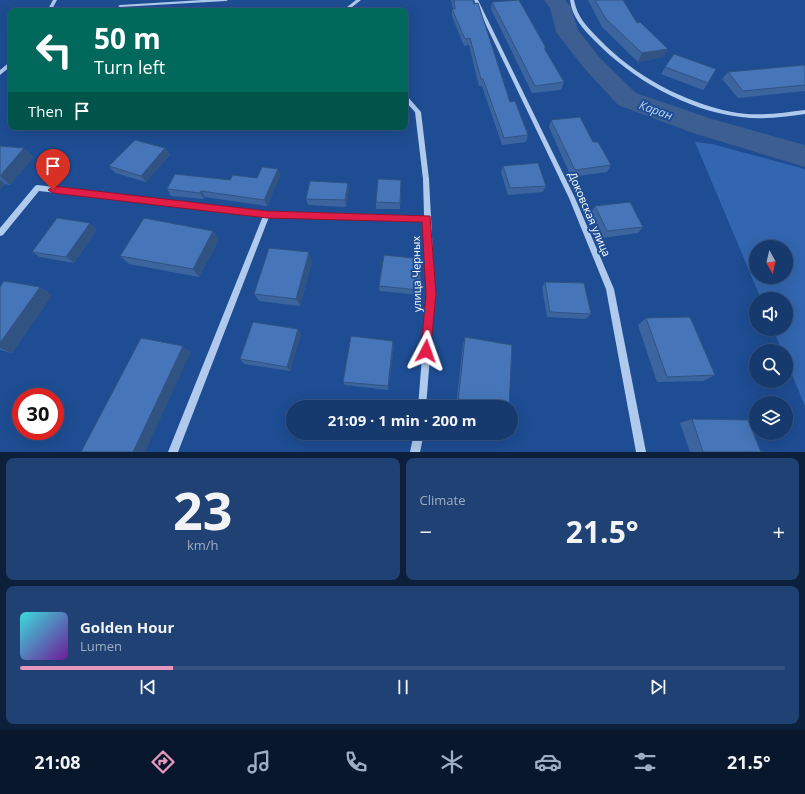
<!DOCTYPE html>
<html lang="en">
<head>
<meta charset="utf-8">
<style>
  body { margin:0; font-family:"Open Sans",sans-serif; background:#1f4173; color:#f1f3f6; height:100vh; display:flex; flex-direction:column; font-size:15px; white-space:nowrap }
  * { box-sizing:border-box; margin:0 }
  p { font-size:13px; color:#9eadc2 }
  .icon { flex:none; width:22px; height:22px; fill:none; stroke:currentColor; stroke-width:2; stroke-linecap:round; stroke-linejoin:round }
  .map { position:relative; height:452px; overflow:hidden }
  .sheet { display:flex; flex-direction:column; gap:6px; padding:6px; background:#0c203c; flex:1 }
  .sheet>* { flex:none }
  .hud { position:absolute; left:8px; top:8px; width:400px; height:122px; border-radius:8px; box-shadow:0 4px 16px #0002,0 0 0 1px #355481; background:#00695c; color:#fff; overflow:hidden }
  .needle { width:26px; rotate:172deg }
  .controls { position:absolute; left:749px; top:240px; display:grid; gap:8px }
  .controls a { display:grid; place-items:center; width:44px; height:44px; border-radius:50%; background:#163a6e; box-shadow:0 4px 16px #0002,0 0 0 1px #355481; font-size:20px }
  .speed { position:absolute; left:12px; top:388px; display:flex; gap:8px; font-size:20px; font-weight:700; text-align:center }
  .speed>* { display:grid; place-content:center; width:52px; height:52px; border-radius:50%; background:#163a6e; box-shadow:0 4px 16px #0002,0 0 0 1px #355481; line-height:1 }
  .speed .limit { border:6px solid #d22; background:#fff; color:#111 }
  .pin { position:absolute; display:grid; place-items:center; width:34px; height:34px; color:#fff; margin:-41px -17px; border-radius:50% 50% 50% 0; rotate:-45deg; box-shadow:0 0 4px #0007 }
  .pin .icon { rotate:45deg }
  .me { position:absolute; width:44px; margin:-22px; rotate:4deg; stroke-linejoin:round; filter:drop-shadow(0 0 3px #0008) }
  .turn { display:flex; align-items:center; gap:14px; height:84px; padding:0 20px; font-size:18px }
  .turn .icon { width:52px; height:52px; stroke-width:2.5 }
  .turn b { display:block; font-size:28px; line-height:34px }
  .then { display:flex; align-items:center; height:38px; padding:0 20px; background:#0003; gap:8px; font-size:15px }
  .big { font-size:30px; font-weight:700; line-height:1.1 }
  .sheet .widget { flex:1; display:flex; flex-direction:column; justify-content:center; gap:6px; min-width:0; padding:0 14px; border-radius:8px; background:#1f4173 }
  .sheet .dial { align-items:center; gap:0 }
  .dial b { font-size:52px; line-height:1 }
  .song { display:flex; align-items:center; gap:12px }
  .cover { width:48px; height:48px; border-radius:6px; background:linear-gradient(135deg,hsl(180 70% 55%),hsl(280 70% 35%)) }
  .played { height:4px; border-radius:2px; background:linear-gradient(90deg,#e797bd 20%,#355481 20%) }
  .keys { display:flex; justify-content:space-around; direction:ltr }
  .heat { display:flex; justify-content:space-between; align-items:center; font-size:22px; direction:ltr }
  .sheet .tiles { flex:1; display:grid; gap:6px; grid-template-columns:1fr 1fr }
  .widget:last-child { grid-column:span 2 }
  .trip { position:absolute; left:286px; top:400px; width:232px; height:40px; border-radius:20px; background:#163a6e; box-shadow:0 4px 16px #0002,0 0 0 1px #355481; font-weight:700; line-height:40px; text-align:center }
  .menu { display:flex; height:64px; justify-content:space-around; align-items:center; background:#09172c; color:#9eadc2 }
  .menu .icon { width:28px; height:28px }
  .menu .current { color:#e797bd }
  .menu b { font-size:18px; color:#f1f3f6 }
  .map>svg:first-child { display:block }
  .green { fill:#3266b0; fill-rule:evenodd }
  .lines { fill:none; stroke-linecap:round; stroke-linejoin:round }
  .river { fill:#3c5e91; fill-rule:evenodd }
  .minor { fill:#b0caee; fill-rule:evenodd }
  .wall { fill:#3c659f }
  .shaded-wall { fill:#315382 }
  .building { fill:#4676b9; stroke:#315382 }
  .route { fill:#e11d48; stroke:#92132f }
  .labels { text-anchor:middle; dominant-baseline:central; stroke-width:4; stroke-linejoin:round; paint-order:stroke }
  .street-label { font-size:11px; fill:#fff; stroke:#1e4d93 }
  .water-label { font-size:12px; font-style:italic; fill:#bcd4f5; stroke:#1e4d93 }
</style>
</head>
<body>
<div class="map">
<svg width="805" height="452" viewBox="0 0 805 452">
  <rect width="100%" height="100%" fill="#1e4d93"/>
  <path class="green" d="M695,142L712,144L805,169V406L786,360V351H782L773,329H786V299H761ZM756,247H786V277H756Z"/>
  <g class="lines">
    <path class="river" d="M544,0H565L571,7L578,30L600,58L636,93L712,119L805,145V167L693,133L618,105L584,68L559,36L556,31L550,8Z"/>
    <path class="minor" d="M53,0H57L51,11H47Z
      M202,0H228L226,1L120,7L118,6L120,5Z
      M356,0H361L347,11H342Z
      M474,0H478L575,198L614,289L646,452H636L606,289L569,198Z
      M570,0H574C577,17 588,28 600,40C635,76 683,102 732,112C756,117 781,113 805,110V114C784,117 762,120 741,117C687,111 632,79 595,41C583,29 572,17 570,0Z
      M11,61V66L0,75V70Z
      M405,95L407,96L421,112L429,179L435,294L426,407H418L427,294L424,222L269,217L178,452H168L263,216L39,191L3,235L0,236V228L35,186L37,185L267,211L424,216L423,179L415,112L405,101Z
      M414,433H424L420,452H410Z"/>
  </g>
  <path class="wall" d="M451,0H473L510,102L528,135L526,142L502,145L482,86H479L469,45L464,46L452,16V9H453Z
    M588,0H623L637,23L668,49L663,57L638,62L602,27Z
    M492,2L546,48L545,50L564,82L561,90L532,93L491,9Z
    M805,65V91L738,98L722,79L728,72Z
    M665,67L708,83L703,90L661,74Z
    M551,120L593,142L611,165L607,172L571,177L549,127Z
    M0,146L24,148L33,157L10,185L5,184L0,190Z
    M165,148L170,155L146,182L115,173L109,166Z
    M503,166L546,186L543,192L508,195L501,172Z
    M278,169L280,176L267,206L205,197L204,199L171,196L167,189L230,180L257,178Z
    M401,186L400,209H376V202Z
    M349,189L346,207L308,205L306,199Z
    M595,206L643,227L638,233L602,238L591,213Z
    M97,229L74,263L40,257L32,252Z
    M213,231L219,239L199,277L129,264L120,256Z
    M422,259L419,295L380,291L379,286Z
    M312,261L300,306L259,301L254,294Z
    M545,282L591,314L586,319L547,317L542,287Z
    M0,287H40L52,295L12,353L0,350Z
    M646,318L715,375L703,381L657,382L638,325Z
    M298,329L301,334L290,371L244,364L240,359Z
    M465,337L509,407H460L456,406L463,344Z
    M394,345L388,390L345,385L343,382Z
    M692,419L761,452H690L680,423Z"/>
  <path class="shaded-wall" d="M668,49L663,57L638,62L642,53Z
    M24,148L33,157L10,185L0,176Z
    M165,148L170,155L146,182L141,176Z
    M278,169L280,176L267,206L264,200Z
    M0,180L5,184L0,190Z
    M348,183L349,189L346,207L345,200Z
    M201,191L205,197L204,199L200,193Z
    M90,223L97,229L74,263L66,257Z
    M213,231L219,239L199,277L193,269Z
    M309,252L312,261L300,306L296,299Z
    M40,287L52,295L12,353L0,348V343Z
    M298,329L301,334L290,371L287,367Z
    M393,341L394,345L388,390V386Z
    M183,346L191,352L145,452H133Z"/>
  <path class="building" d="M454,0H473L474,4L478,3L510,102L515,101L528,135L504,138L483,79H481L470,38L465,39L452,9H455Z
    M519,0L546,48H544L564,82L535,86L492,2Z
    M595,0H623L637,23L640,22L668,49L642,53L606,19Z
    M674,54L716,69L708,83L665,67Z
    M805,65V85L743,91L728,72Z
    M580,117L593,142H598L611,165L575,170L551,120Z
    M135,140L165,148L141,176L109,166Z
    M0,146L24,148L0,176Z
    M538,163L546,186L510,188L503,166Z
    M262,167L278,169L264,200L201,191L200,193L167,189L175,174L230,180L233,175L257,178Z
    M378,179L401,180L400,203L376,202Z
    M310,181L348,183L345,200L306,199Z
    M630,202L643,227L607,231L595,206Z
    M57,218L90,223L66,257L32,252Z
    M144,218L213,231L193,269L120,256Z
    M269,248L309,252L296,299L254,294Z
    M384,255L422,259L419,290L379,286Z
    M4,281L40,287L0,343V287Z
    M545,282L584,283L591,314L550,312Z
    M690,317L715,375L667,377L646,318Z
    M253,322L298,329L287,367L240,359Z
    M351,336L393,341L388,386L343,382Z
    M465,337L512,345L509,407H486L458,402Z
    M141,338L183,346L133,452H81Z
    M692,419L748,420L761,452H703Z"/>
  <path class="route" d="M53,186L267,211L430,216L436,294L430,354L426,356L423,354L421,351L426,294L422,222L267,218L53,193L48,190Z"/>
  <g class="labels">
    <g class="street-label">
      <text transform="translate(590 214) rotate(67)">Доковская улица</text>
      <text transform="translate(416 274) rotate(-91)">улица Черных</text>
    </g>
    <g class="water-label">
      <text transform="translate(656 110) rotate(20)">Каран</text>
    </g>
  </g>
</svg>
<div class="controls">
<a><svg class="needle" viewBox="-14 -14 28 28"><path d="M0-13l5 13h-10z" fill="#e53935"/><path d="M0 13l5-13h-10z" fill="#9eadc2"/></svg></a>
<a><svg class="icon" aria-label="sound" viewBox="0 0 24 24"><path d="M4 9h4l5-4v14l-5-4H4zM17 9q2 3 0 6"/></svg></a>
<a><svg class="icon" aria-label="search" viewBox="0 0 24 24"><circle cx="10" cy="10" r="6"/><path d="M15 15l6 6"/></svg></a>
<a><svg class="icon" aria-label="layers" viewBox="0 0 24 24"><path d="M12 4l9 5-9 5-9-5zM3 14l9 5 9-5"/></svg></a>
</div>
<div class="speed"><div class="limit">30</div></div>
<div class="pin" style="left:53px;top:190px;background:#d93025"><svg class="icon" aria-label="arrive" viewBox="0 0 24 24"><path d="M6 21V4h12l-3 4 3 4H6"/></svg></div>
<svg class="me" style="left:426px;top:351px" viewBox="-20 -20 40 40"><path d="M0-17L14 15 0 8-14 15z" fill="#e11d48" stroke="#fff" stroke-width="4"/></svg>
<div class="trip">21:09 · 1 min · 200 m</div>
<div class="hud">
<div class="turn"><svg class="icon" aria-label="left" viewBox="0 0 24 24"><path d="M17 20v-9H6M10 6l-5 5 5 5"/></svg><div><b>50 m</b>Turn left</div></div>
<div class="then">Then<svg class="icon" aria-label="arrive" viewBox="0 0 24 24"><path d="M6 21V4h12l-3 4 3 4H6"/></svg></div>
</div>
</div>
<section class="sheet">
<div class="tiles">
<div class="widget dial"><b>23</b><p>km/h</p></div>
<div class="widget"><p>Climate</p>
<div class="heat"><a>−</a><b class="big">21.5°</b><a>+</a></div>
</div>
<div class="widget">
<div class="song"><i class="cover"></i><div><b>Golden Hour</b><p>Lumen</p></div></div>
<div class="played"></div>
<div class="keys"><svg class="icon" aria-label="previous" viewBox="0 0 24 24"><path d="M18 5L8 12l10 7zM5 5v14"/></svg><svg class="icon" aria-label="pause" viewBox="0 0 24 24"><path d="M8 5v14M16 5v14"/></svg><svg class="icon" aria-label="next" viewBox="0 0 24 24"><path d="M6 5l10 7-10 7zM19 5v14"/></svg></div>
</div>
</div>
</section>
<nav class="menu">
<b>21:08</b>
<svg class="icon current" aria-label="directions" viewBox="0 0 24 24"><path d="M12 3l9 9-9 9-9-9zM9 14v-3h6M13 9l2 2-2 2"/></svg>
<svg class="icon" aria-label="music" viewBox="0 0 24 24"><path d="M9 18V5l10-2v13"/><circle cx="6" cy="18" r="3"/><circle cx="16" cy="16" r="3"/></svg>
<svg class="icon" aria-label="phone" viewBox="0 0 24 24"><path d="M5 4h4l2 5-3 2q2 4 5 5l2-3 5 2v4C11 20 4 13 5 4z"/></svg>
<svg class="icon" aria-label="climate" viewBox="0 0 24 24"><path d="M12 3v18M4 7l16 10M4 17L20 7"/></svg>
<svg class="icon" aria-label="car" viewBox="0 0 24 24"><path d="M5 17H2v-5l4-1 3-4h7l3 4 3 1v5h-3M9 17h6M6 11h13"/><circle cx="7" cy="17" r="2"/><circle cx="17" cy="17" r="2"/></svg>
<svg class="icon" aria-label="filters" viewBox="0 0 24 24"><path d="M4 7h16M4 17h16"/><circle cx="9" cy="7" r="2"/><circle cx="15" cy="17" r="2"/></svg>
<b>21.5°</b>
</nav>
</body>
</html>
